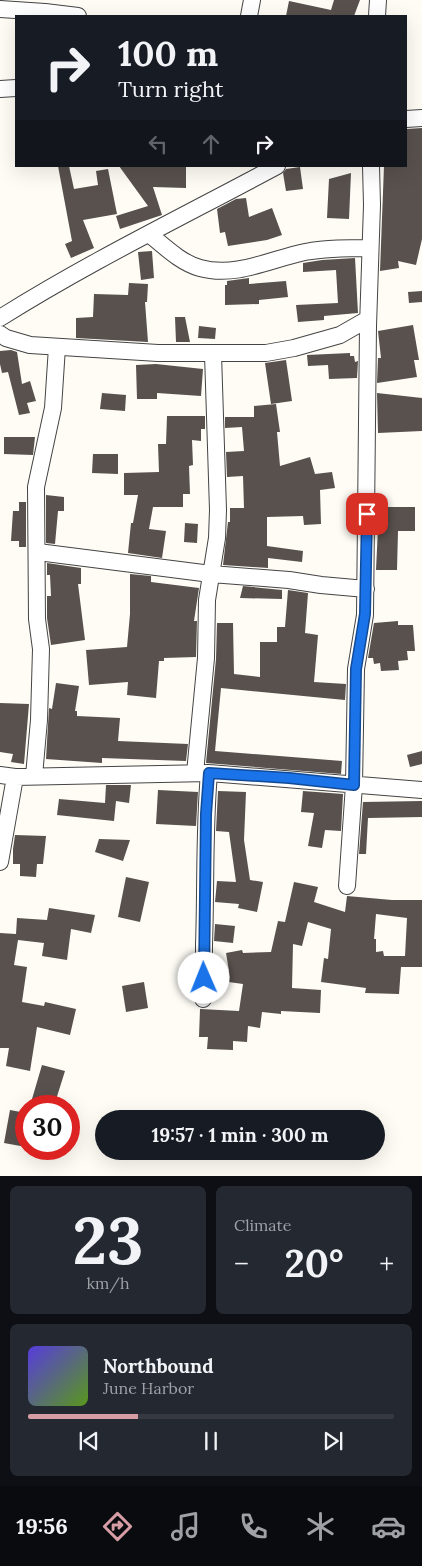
<!DOCTYPE html>
<html lang="en">
<head>
<meta charset="utf-8">
<style>
  body { margin:0; font-family:Lora,serif; background:#242831; color:#f1f3f6; height:100vh; display:flex; flex-direction:column; font-size:19px; white-space:nowrap }
  * { box-sizing:border-box; margin:0 }
  p { font-size:16px; color:#9ea1a6 }
  .icon { flex:none; width:28px; height:28px; fill:none; stroke:currentColor; stroke-width:2; stroke-linecap:round; stroke-linejoin:round }
  .map { position:relative; height:1176px; overflow:hidden }
  .side { display:flex; flex-direction:column; gap:10px; padding:10px; background:#0d0f14; flex:1 }
  .side>* { flex:none }
  .top-card { position:absolute; left:15px; top:15px; width:392px; height:152px; border-radius:0px; box-shadow:0 5px 20px #0002; background:#171b24; color:#f1f3f6; overflow:hidden }
  .speed { position:absolute; left:15px; top:1095px; display:flex; gap:10px; font-size:25px; font-weight:700; text-align:center }
  .speed>* { display:grid; place-content:center; width:65px; height:65px; border-radius:50%; background:#171b24; box-shadow:0 5px 20px #0002; line-height:1 }
  .speed .limit { border:8px solid #d22; background:#fff; color:#111 }
  .pin { position:absolute; display:grid; place-items:center; width:42px; height:42px; color:#fff; margin:-21px; border-radius:10px; box-shadow:0 2px 8px #0006 }
  .me { position:absolute; width:55px; margin:-28px; rotate:359deg; stroke-linejoin:round; filter:drop-shadow(0 0 4px #0008) }
  .turn { display:flex; align-items:center; gap:18px; height:105px; padding:0 20px; font-size:22px }
  .turn .icon { width:65px; height:65px; stroke-width:2.5 }
  .turn b { display:block; font-size:35px; line-height:42px }
  .lanes { display:flex; align-items:center; height:48px; padding:0 20px; background:#0003; justify-content:center; gap:25px; direction:ltr }
  .lanes .off { opacity:.35 }
  .big { font-size:38px; font-weight:700; line-height:1.1 }
  .side .card { flex:1; display:flex; flex-direction:column; justify-content:center; gap:8px; min-width:0; padding:0 18px; border-radius:8px; background:#242831 }
  .side .dial { align-items:center; gap:0 }
  .dial b { font-size:65px; line-height:1 }
  .song { display:flex; align-items:center; gap:15px }
  .cover { width:60px; height:60px; border-radius:8px; background:linear-gradient(135deg,hsl(250 70% 55%),hsl(90 70% 35%)) }
  .played { height:5px; border-radius:2px; background:linear-gradient(90deg,#d69da5 30%,#363941 30%) }
  .keys { display:flex; justify-content:space-around; direction:ltr }
  .heat { display:flex; justify-content:space-between; align-items:center; font-size:28px; direction:ltr }
  .side .tiles { flex:1; display:grid; gap:10px; grid-template-columns:1fr 1fr }
  .card:last-child { grid-column:span 2 }
  .trip { position:absolute; left:95px; top:1110px; width:290px; height:50px; border-radius:25px; background:#171b24; box-shadow:0 5px 20px #0002; font-weight:700; line-height:50px; text-align:center }
  .tabs { display:flex; height:80px; justify-content:space-around; align-items:center; background:#090b0e; color:#9ea1a6 }
  .tabs .icon { width:35px; height:35px }
  .tabs .current { color:#d69da5 }
  .tabs b { font-size:22px; color:#f1f3f6 }
  .map>svg:first-child { display:block }
  .building { fill:#58514e; fill-rule:evenodd }
  .lines { fill:none; stroke-linecap:round; stroke-linejoin:round }
  .minor-casing { stroke:#444; stroke-width:18 }
  .minor { stroke:#fff; stroke-width:16 }
  .route-casing { stroke:#114b97; stroke-width:12 }
  .route { stroke:#1a73e8; stroke-width:9 }
</style>
</head>
<body>
<div class="map">
<svg width="422" height="1176" viewBox="0 0 422 1176">
  <rect width="100%" height="100%" fill="#fefcf5"/>
  <path class="building" d="M334,0H360L354,16L337,15L336,16H286L289,1L331,10Z
    M422,128V239L416,265L398,261L399,268L380,271L384,166H406V129Z
    M58,166H69L74,189L98,185L96,171L108,169L117,214L83,220L94,248L71,258L65,244L72,241Z
    M119,166H186V188L153,187L162,215L120,229L116,216L148,206Z
    M300,167L303,189L286,191L283,173L286,169Z
    M351,173L349,219L327,218L329,179Z
    M246,198L249,217L272,208L282,235L267,240L228,246L225,232L220,233L217,209L236,199Z
    M152,251L154,278L141,280L138,252Z
    M355,258L358,313L324,316V320L298,322L296,305L338,303L336,270L303,272V263L322,260Z
    M249,278V284L286,281L288,297L259,300V304L225,305V285H227V281Z
    M129,283L148,284L147,302H145L148,342L76,338V318L93,317L94,294L128,295Z
    M422,291V302L409,303L408,292Z
    M175,317H185L190,342H176Z
    M413,325L419,360H414L417,377L377,383L378,358H381L378,331Z
    M199,326L216,328L215,339L198,338Z
    M11,350L17,352L22,384L30,381L36,401L27,403L30,413L19,415L8,372L2,373L0,364V351Z
    M350,353V356H354L355,362L358,361L357,378L329,379L328,365L308,366L307,355Z
    M286,360L292,401L271,404L265,363Z
    M156,364L203,369L201,396L157,393V399H137L136,365Z
    M102,393L126,395L125,411L100,409Z
    M377,393L422,398V431L378,433Z
    M276,404L280,432H277L280,466L310,457L315,474L332,472L335,488L320,490L321,524L304,525L303,516L267,517V546L303,551L302,562L268,558V568L223,565L228,522H230V508H244L243,476L227,477L226,452L244,451L242,427L225,428V417H254V406Z
    M167,416H205V429H201V441L192,440L193,465L189,466L190,494H183V507H153L149,529L166,531L162,558L128,553L131,523H133L138,495H124V473L159,472L158,444H166Z
    M4,437H35L33,455L4,454Z
    M93,454H118V474L92,473Z
    M46,495L64,497V511H58L55,544L46,543Z
    M19,502H26V547H19V541H11L13,511H19Z
    M379,507H415V531H398L397,570H376Z
    M185,523L198,524L197,543L184,542Z
    M47,563L81,568V584H78L85,640L51,645L47,618V596H51L50,575H47Z
    M130,574L151,576V582L199,588L194,621H197L196,657L164,658V661H159L156,698L127,695L128,682L89,685L86,650L127,647L130,614Z
    M243,586L282,590V599L240,598Z
    M288,590L308,593L305,633L318,635L314,682L346,684L345,700L221,688L215,751L342,761L341,774L206,763L216,659L217,623H233L234,674L260,677V642H277V627H285Z
    M398,621V625H413L415,651H407L408,660L398,661L399,670L381,671L380,663L374,664L373,658H368L374,623Z
    M56,683L79,686L75,711H77V716L120,718L118,741L188,744L186,761L102,758V763L46,759L49,708L52,709Z
    M0,703L29,704L24,764L11,762L13,754L0,752Z
    M422,751V764L410,767L407,755Z
    M106,785H131L129,803L116,801L114,821L57,815L59,799L105,803Z
    M158,790L198,792L196,826L156,824Z
    M218,791L246,792L244,840L250,880L263,882L257,912L238,908L239,904L215,902L217,881L236,882L229,832L216,831Z
    M303,791L343,794L341,831L325,830L322,848L308,846L314,813L301,812Z
    M422,801V817L368,818L366,854H359L363,802Z
    M15,835L46,836L43,864H37L36,877L20,876V864H13V849Z
    M99,839L130,840L123,861L95,852Z
    M126,877L149,882L140,922L118,917Z
    M294,882L318,887L314,902L345,912L347,896L392,900H422V967H401L399,994L365,993L366,988L321,982L324,958L328,959L331,929L308,922L302,946L293,944L292,988L321,990L320,1013L281,1011V1014L262,1012L260,1028L248,1026L247,1042L233,1041V1050L207,1049L208,1037H199L200,1009L239,1011L243,984L214,980V969L229,971L226,953L242,950L243,953L271,952L278,921L285,922ZM376,914L407,918L405,956H384L383,951L376,952V939H374Z
    M49,908L95,915L91,933L71,929L67,960L42,956L44,943L18,940L14,965L27,967L22,1002L44,1006L45,1002L76,1009L70,1035L37,1027L30,1071L6,1066L9,1048H0V933L16,934L17,918L47,920Z
    M215,924L235,926L233,943L214,941Z
    M144,982L148,1008L126,1012L122,986Z
    M42,1065L65,1071L54,1106L32,1099Z
    M10,1110L26,1113V1147L4,1143Z"/>
  <g class="lines">
    <defs>
      <path id="minor" d="M0,9L45,12L78,16
        M249,16L252,0
        M377,16L378,0
        M0,89L16,88
        M406,119L422,118
        M149,234C164,246 181,263 200,268C236,278 271,259 305,252C327,248 348,248 370,248
        M0,318C89,262 184,216 277,166
        M0,334L6,338L30,345L158,353H266L294,348L340,335L368,319
        M38,552L211,574L289,580L321,585L366,589
        M195,773L206,658L207,600L217,538L218,510L213,354
        M0,775L15,777L209,773L422,790
        M34,776L39,720L41,649L37,619L36,487L53,408L57,347
        M0,862L15,777
        M347,886L354,785L356,669L365,615L368,326L372,205L371,166
        M203,999C204,981 204,963 204,945C206,888 204,830 209,773"/>
    </defs>
    <use href="#minor" class="minor-casing"/>
    <use href="#minor" class="minor"/>
  </g>
  <g class="lines">
    <defs>
      <path id="route" d="M204,978L206,814L209,773L289,778L354,785L356,669L365,614L367,514"/>
    </defs>
    <use href="#route" class="route-casing"/>
    <use href="#route" class="route"/>
  </g>
</svg>
<div class="speed"><div class="limit">30</div></div>
<div class="pin" style="left:367px;top:514px;background:#d93025"><svg class="icon" aria-label="arrive" viewBox="0 0 24 24"><path d="M6 21V4h12l-3 4 3 4H6"/></svg></div>
<svg class="me" style="left:204px;top:978px" viewBox="-20 -20 40 40"><circle r="19" fill="#fff"/><path d="M0-13L10 11 0 6-10 11z" fill="#1a73e8"/></svg>
<div class="trip">19:57 · 1 min · 300 m</div>
<div class="top-card">
<div class="turn"><svg class="icon" aria-label="right" viewBox="0 0 24 24"><path d="M7 20v-9h11M14 6l5 5-5 5"/></svg><div><b>100 m</b>Turn right</div></div>
<div class="lanes"><svg class="icon off" aria-label="left" viewBox="0 0 24 24"><path d="M17 20v-9H6M10 6l-5 5 5 5"/></svg><svg class="icon off" aria-label="ahead" viewBox="0 0 24 24"><path d="M12 20V5M6 11l6-6 6 6"/></svg><svg class="icon" aria-label="right" viewBox="0 0 24 24"><path d="M7 20v-9h11M14 6l5 5-5 5"/></svg></div>
</div>
</div>
<section class="side">
<div class="tiles">
<div class="card dial"><b>23</b><p>km/h</p></div>
<div class="card"><p>Climate</p>
<div class="heat"><a>−</a><b class="big">20°</b><a>+</a></div>
</div>
<div class="card">
<div class="song"><i class="cover"></i><div><b>Northbound</b><p>June Harbor</p></div></div>
<div class="played"></div>
<div class="keys"><svg class="icon" aria-label="previous" viewBox="0 0 24 24"><path d="M18 5L8 12l10 7zM5 5v14"/></svg><svg class="icon" aria-label="pause" viewBox="0 0 24 24"><path d="M8 5v14M16 5v14"/></svg><svg class="icon" aria-label="next" viewBox="0 0 24 24"><path d="M6 5l10 7-10 7zM19 5v14"/></svg></div>
</div>
</div>
</section>
<nav class="tabs">
<b>19:56</b>
<svg class="icon current" aria-label="directions" viewBox="0 0 24 24"><path d="M12 3l9 9-9 9-9-9zM9 14v-3h6M13 9l2 2-2 2"/></svg>
<svg class="icon" aria-label="music" viewBox="0 0 24 24"><path d="M9 18V5l10-2v13"/><circle cx="6" cy="18" r="3"/><circle cx="16" cy="16" r="3"/></svg>
<svg class="icon" aria-label="phone" viewBox="0 0 24 24"><path d="M5 4h4l2 5-3 2q2 4 5 5l2-3 5 2v4C11 20 4 13 5 4z"/></svg>
<svg class="icon" aria-label="climate" viewBox="0 0 24 24"><path d="M12 3v18M4 7l16 10M4 17L20 7"/></svg>
<svg class="icon" aria-label="car" viewBox="0 0 24 24"><path d="M5 17H2v-5l4-1 3-4h7l3 4 3 1v5h-3M9 17h6M6 11h13"/><circle cx="7" cy="17" r="2"/><circle cx="17" cy="17" r="2"/></svg>
</nav>
</body>
</html>
